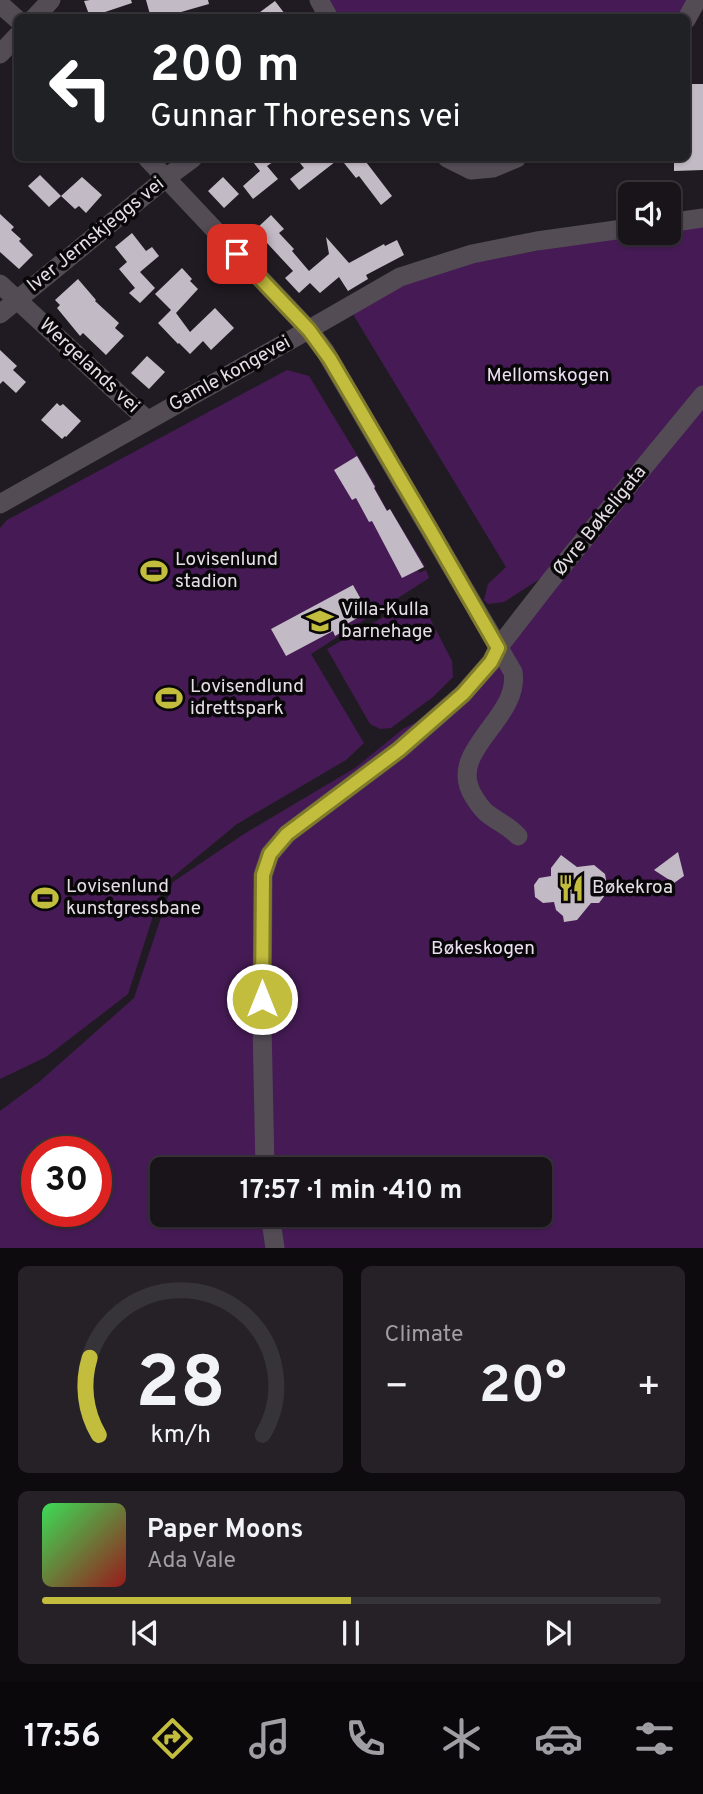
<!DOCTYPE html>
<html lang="en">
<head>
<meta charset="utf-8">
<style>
  body { margin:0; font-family:Overpass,sans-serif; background:#252127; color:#f1f3f6; height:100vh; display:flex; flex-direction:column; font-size:26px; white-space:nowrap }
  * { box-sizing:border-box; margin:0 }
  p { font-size:23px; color:#9f9ea2 }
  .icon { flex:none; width:38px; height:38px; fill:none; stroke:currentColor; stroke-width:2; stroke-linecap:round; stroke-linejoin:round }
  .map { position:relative; height:1248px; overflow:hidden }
  .panel { display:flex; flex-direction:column; gap:18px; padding:18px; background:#0d0b0e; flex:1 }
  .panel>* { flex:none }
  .top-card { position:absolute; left:14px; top:14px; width:676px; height:147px; border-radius:10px; box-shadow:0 2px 5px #0004,0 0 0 2px #363339; background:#202124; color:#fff; overflow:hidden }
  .tools { position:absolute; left:618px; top:182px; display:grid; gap:14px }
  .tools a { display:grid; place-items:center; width:63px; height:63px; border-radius:10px; background:#18141a; box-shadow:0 2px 5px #0004,0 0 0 2px #363339; font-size:35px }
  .speed { position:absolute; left:21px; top:1136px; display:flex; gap:14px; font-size:35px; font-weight:700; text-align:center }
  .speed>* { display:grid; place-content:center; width:91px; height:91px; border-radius:50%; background:#18141a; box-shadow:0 2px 5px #0004,0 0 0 2px #363339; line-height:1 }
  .speed .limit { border:10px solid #d22; background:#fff; color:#111 }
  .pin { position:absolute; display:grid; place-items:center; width:60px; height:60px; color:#fff; margin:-30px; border-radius:14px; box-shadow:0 4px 10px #0006 }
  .me { position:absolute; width:77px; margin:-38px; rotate:0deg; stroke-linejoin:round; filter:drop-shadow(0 0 5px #0008) }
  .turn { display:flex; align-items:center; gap:24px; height:147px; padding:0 21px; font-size:32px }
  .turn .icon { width:91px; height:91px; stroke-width:2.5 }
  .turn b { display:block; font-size:49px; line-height:60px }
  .big { font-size:52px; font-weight:700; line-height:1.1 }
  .panel .tile { flex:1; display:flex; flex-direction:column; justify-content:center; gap:10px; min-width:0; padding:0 24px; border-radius:10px; background:#252127 }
  .panel .dial { align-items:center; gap:0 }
  .dial svg { height:182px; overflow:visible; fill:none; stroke:#363339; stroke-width:7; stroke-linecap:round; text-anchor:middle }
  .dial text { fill:#f1f3f6; stroke:none }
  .song { display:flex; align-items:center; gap:21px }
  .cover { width:84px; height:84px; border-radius:10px; background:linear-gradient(135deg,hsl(130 70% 55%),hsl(0 70% 35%)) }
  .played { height:7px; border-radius:4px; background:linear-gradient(90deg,#c3bd3e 50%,#363339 50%) }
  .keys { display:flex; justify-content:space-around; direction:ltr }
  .heat { display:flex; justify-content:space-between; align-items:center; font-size:38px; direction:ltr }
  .panel .tiles { flex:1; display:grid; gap:18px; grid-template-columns:1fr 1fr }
  .tile:last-child { grid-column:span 2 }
  .trip { position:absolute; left:150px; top:1157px; width:402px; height:70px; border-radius:10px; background:#18141a; box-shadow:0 2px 5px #0004,0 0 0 2px #363339; font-weight:700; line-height:70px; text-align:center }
  .tab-bar { display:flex; height:112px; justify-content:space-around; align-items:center; background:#0a080a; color:#9f9ea2 }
  .tab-bar .icon { width:49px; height:49px }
  .tab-bar .selected { color:#c3bd3e }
  .tab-bar b { font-size:32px; color:#f1f3f6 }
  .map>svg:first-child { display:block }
  .green { fill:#461b55; fill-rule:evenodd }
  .building { fill:#c2bac5 }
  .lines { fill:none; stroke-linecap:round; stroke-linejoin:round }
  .minor { stroke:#534c55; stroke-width:19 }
  .route-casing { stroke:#7f7b28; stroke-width:18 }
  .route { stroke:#c3bd3e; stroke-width:12 }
  .labels { text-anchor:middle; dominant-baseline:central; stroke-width:7; stroke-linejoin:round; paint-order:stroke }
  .street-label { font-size:19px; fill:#e3dfe4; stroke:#090709 }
  .park-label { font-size:19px; fill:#ecdff2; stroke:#090709 }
  .poi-label { font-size:19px; fill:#e3dfe4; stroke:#090709; text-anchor:start }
</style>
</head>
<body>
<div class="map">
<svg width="703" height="1248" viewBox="0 0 703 1248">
  <rect width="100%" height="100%" fill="#201b22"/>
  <path class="green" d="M327,0H694L686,18L339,17Z
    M703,218V1248H0V1111L39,1082L134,998L173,882L244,834L355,768L403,729L470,694L566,562L504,602L488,604L484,600L488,584L506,567L348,306L400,277L630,233H668L669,223ZM37,1152H96V1211H37ZM163,1169H541V1214H163Z
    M287,370L309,376L376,486L375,488L387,510L390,509L425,566L418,570L419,573L426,570L429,578L311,654L364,743L346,760L237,824L163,885L128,994L46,1057L0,1079V528L7,520Z
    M419,597L452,661L453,677L433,697L391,728L380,729L370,724L327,649Z"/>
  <path class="building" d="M90,0H131L132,3L90,17L84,1Z
    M146,0H208L209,4L160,18H151Z
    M275,1L288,18H252Z
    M686,84H703V170L674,171V158H686Z
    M250,158H279L267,166L278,179L253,199L243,186L260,171Z
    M296,158H340L299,190L290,179L304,168Z
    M340,158H363L392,196L381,205L359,176L356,178Z
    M40,175L61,196L49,207L28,186Z
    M82,177L102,195L86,213L79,206L75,209L61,196Z
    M223,177L239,194L224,208L208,191Z
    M0,214L14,227L11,230L21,239L19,241L33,255L19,269L0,252Z
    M271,215L284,229L279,233L294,249L292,251L309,271L329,254L326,237L349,263L384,244L385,246L397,240L404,255L366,275L368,279L348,291L339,277L320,293L310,283L299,293L285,278L293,271L267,243L259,250L245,235L254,227L256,229Z
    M132,233L146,251L152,247L159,256L140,272L155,288L140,303L129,293L135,288L119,269L127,262L115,247Z
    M182,268L192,279L190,281L198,289L176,313L190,332L215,308L234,328L211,350L203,341L190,354L179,343L178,344L158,323L171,310L155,294Z
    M78,279L96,300L95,301L119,323L115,328L124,336L106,355L83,333L80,336L57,308L60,305L55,300Z
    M0,350L17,366L13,370L26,382L16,393L3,381L0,384Z
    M147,356L165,372L149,389L131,373Z
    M57,403L60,406L63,404L81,421L66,437L65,436L62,439L41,420Z
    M357,456L375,487L374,488L387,511L390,509L424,567L402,578L372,521L369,522L356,498L352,500L334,470Z
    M353,585L368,612L345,625L347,629L335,636L333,631L286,656L271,629Z
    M678,852L684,876L674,883L654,870Z
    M561,855L577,867L594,865L605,874L608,891L599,903H591L577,920L564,922L563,916L556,910L554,902L543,903L535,897L534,885L539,878L551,876V868Z"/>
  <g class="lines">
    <path class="minor" d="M319,0L329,18
      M0,4L18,20
      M34,18L51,0
      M686,20L697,0
      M0,54L18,35
      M147,158L309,330L325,351L513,672C521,719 444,751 474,797C478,803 482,810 488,814C498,822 509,826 518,836
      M447,158L471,170L493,168L517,158
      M668,223L703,218
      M0,284L147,420
      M0,314L166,178L193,158
      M0,504L287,342L400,277L472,254L537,241L630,228
      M265,1169L262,1024L263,875L270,854L287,834L399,750L463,694L491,662L498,648L550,581L703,395
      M270,1214L275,1248"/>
  </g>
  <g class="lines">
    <defs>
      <path id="route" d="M237,254L309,330L330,359L432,533L498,648L491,662L463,694L399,750L287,834L270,854L263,875L262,999"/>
    </defs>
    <use href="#route" class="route-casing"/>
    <use href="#route" class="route"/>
  </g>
  <defs>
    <symbol id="stadium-bare" viewBox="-9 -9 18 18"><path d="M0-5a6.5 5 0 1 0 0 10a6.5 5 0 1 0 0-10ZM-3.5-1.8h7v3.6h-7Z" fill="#c3bd3e" stroke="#090709" stroke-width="2.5" paint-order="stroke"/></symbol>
    <symbol id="school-bare" viewBox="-9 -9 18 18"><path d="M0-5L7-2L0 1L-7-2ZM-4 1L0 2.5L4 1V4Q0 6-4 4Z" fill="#c3bd3e" stroke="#090709" stroke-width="2.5" paint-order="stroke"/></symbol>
    <symbol id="restaurant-bare" viewBox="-9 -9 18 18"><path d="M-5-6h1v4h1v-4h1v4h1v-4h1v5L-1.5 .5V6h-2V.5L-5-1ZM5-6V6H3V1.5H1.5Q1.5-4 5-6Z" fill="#c3bd3e" stroke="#090709" stroke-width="2.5" paint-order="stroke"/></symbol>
  </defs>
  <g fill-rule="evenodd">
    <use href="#stadium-bare" x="135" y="552" width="38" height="38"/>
    <use href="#school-bare" x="301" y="602" width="38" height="38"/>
    <use href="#stadium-bare" x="150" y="679" width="38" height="38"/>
    <use href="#restaurant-bare" x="552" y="869" width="38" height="38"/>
    <use href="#stadium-bare" x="26" y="879" width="38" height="38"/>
  </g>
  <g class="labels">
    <g class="street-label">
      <text transform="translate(96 235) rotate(-39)">Iver Jernskjeggs vei</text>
      <text transform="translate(89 366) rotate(43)">Wergelands vei</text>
      <text transform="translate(230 374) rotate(-29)">Gamle kongevei</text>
      <text transform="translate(600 521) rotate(-51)">Øvre Bøkeligata</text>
    </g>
    <g class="park-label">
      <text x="548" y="376">Mellomskogen</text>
      <text x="483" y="949">Bøkeskogen</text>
    </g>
    <g class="poi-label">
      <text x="175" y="560">Lovisenlund<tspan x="175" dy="22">stadion</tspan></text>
      <text x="341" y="610">Villa-Kulla<tspan x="341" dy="22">barnehage</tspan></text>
      <text x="190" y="687">Lovisendlund<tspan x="190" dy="22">idrettspark</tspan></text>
      <text x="66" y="887">Lovisenlund<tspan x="66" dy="22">kunstgressbane</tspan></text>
      <text x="592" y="888">Bøkekroa</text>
    </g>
  </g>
</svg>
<div class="tools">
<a><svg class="icon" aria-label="sound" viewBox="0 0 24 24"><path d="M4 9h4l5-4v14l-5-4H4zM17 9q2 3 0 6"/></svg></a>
</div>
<div class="speed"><div class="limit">30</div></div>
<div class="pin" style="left:237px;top:254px;background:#d93025"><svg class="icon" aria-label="arrive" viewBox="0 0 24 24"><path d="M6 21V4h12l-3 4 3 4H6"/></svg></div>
<svg class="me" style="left:262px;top:999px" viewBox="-20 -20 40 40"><circle r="17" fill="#c3bd3e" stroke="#fff" stroke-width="3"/><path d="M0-11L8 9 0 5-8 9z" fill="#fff"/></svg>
<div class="trip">17:57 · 1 min · 410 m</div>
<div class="top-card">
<div class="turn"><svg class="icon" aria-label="left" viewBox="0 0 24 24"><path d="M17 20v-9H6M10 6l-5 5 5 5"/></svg><div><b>200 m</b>Gunnar Thoresens vei</div></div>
</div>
</div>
<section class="panel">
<div class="tiles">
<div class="tile dial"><svg viewBox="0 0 100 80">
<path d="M14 69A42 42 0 1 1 86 69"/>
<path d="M14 69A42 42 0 0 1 10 35" stroke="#c3bd3e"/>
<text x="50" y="56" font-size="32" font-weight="700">28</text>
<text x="50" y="72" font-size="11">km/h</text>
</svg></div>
<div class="tile"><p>Climate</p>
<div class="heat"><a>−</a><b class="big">20°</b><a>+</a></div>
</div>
<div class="tile">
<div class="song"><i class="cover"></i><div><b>Paper Moons</b><p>Ada Vale</p></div></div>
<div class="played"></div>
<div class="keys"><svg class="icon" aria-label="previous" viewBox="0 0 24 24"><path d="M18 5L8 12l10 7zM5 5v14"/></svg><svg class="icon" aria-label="pause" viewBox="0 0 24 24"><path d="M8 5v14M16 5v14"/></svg><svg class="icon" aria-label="next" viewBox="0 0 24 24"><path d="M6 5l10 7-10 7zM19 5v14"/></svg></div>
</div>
</div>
</section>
<nav class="tab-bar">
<b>17:56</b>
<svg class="icon selected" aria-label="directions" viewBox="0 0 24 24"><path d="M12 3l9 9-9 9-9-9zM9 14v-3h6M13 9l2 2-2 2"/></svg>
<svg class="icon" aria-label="music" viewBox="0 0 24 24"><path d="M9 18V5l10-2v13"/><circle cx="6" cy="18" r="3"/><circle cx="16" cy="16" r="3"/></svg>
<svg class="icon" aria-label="phone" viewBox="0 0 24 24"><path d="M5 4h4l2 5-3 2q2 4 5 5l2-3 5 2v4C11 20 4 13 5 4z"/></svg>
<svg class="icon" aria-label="climate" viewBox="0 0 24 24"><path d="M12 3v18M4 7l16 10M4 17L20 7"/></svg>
<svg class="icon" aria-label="car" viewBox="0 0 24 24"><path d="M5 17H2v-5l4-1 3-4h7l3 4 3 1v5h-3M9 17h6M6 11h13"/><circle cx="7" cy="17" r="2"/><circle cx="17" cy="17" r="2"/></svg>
<svg class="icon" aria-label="filters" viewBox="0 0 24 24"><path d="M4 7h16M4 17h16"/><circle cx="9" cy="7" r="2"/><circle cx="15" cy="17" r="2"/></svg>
</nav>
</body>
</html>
